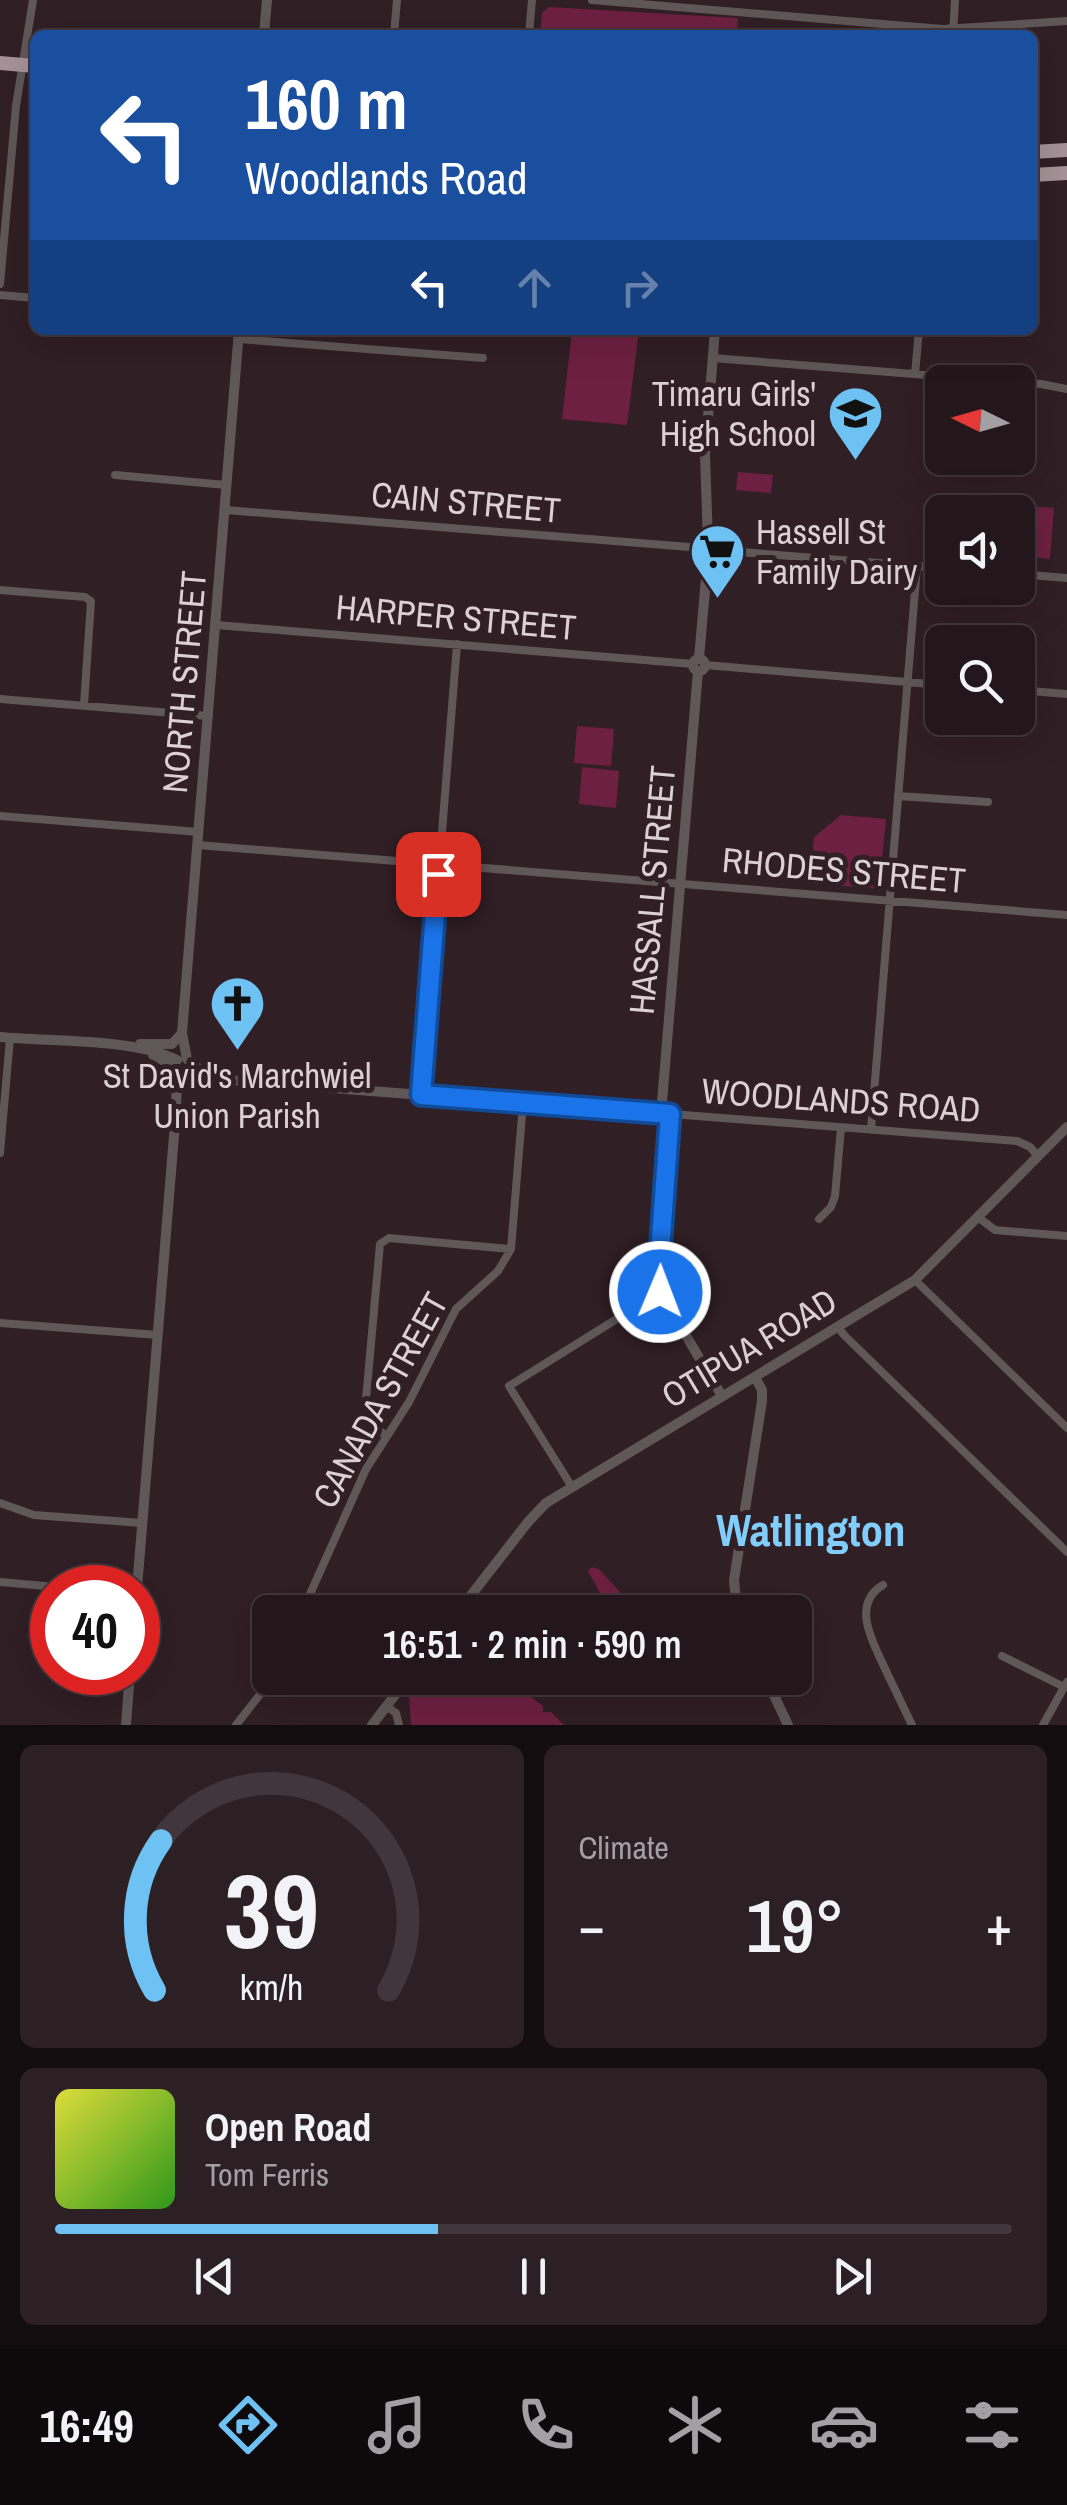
<!DOCTYPE html>
<html lang="en">
<head>
<meta charset="utf-8">
<style>
  body { margin:0; font-family:"Archivo Narrow",sans-serif; background:#2c2025; color:#f1f3f6; height:100vh; display:flex; flex-direction:column; font-size:38px; white-space:nowrap }
  * { box-sizing:border-box; margin:0 }
  p { font-size:32px; color:#a39fa3 }
  .icon { flex:none; width:55px; height:55px; fill:none; stroke:currentColor; stroke-width:2; stroke-linecap:round; stroke-linejoin:round }
  .map { position:relative; height:1725px; overflow:hidden }
  .sheet { display:flex; flex-direction:column; gap:20px; padding:20px; background:#140d0f; flex:1 }
  .sheet>* { flex:none }
  .hud { position:absolute; left:30px; top:30px; width:1008px; height:305px; border-radius:15px; box-shadow:0 10px 40px #0002,0 0 0 2px #41363b; background:#1a4fa0; color:#fff; overflow:hidden }
  .needle { width:65px; rotate:275deg }
  .buttons { position:absolute; left:925px; top:365px; display:grid; gap:20px }
  .buttons a { display:grid; place-items:center; width:110px; height:110px; border-radius:15px; background:#24171c; box-shadow:0 10px 40px #0002,0 0 0 2px #41363b; font-size:50px }
  .speed { position:absolute; left:30px; top:1565px; display:flex; gap:20px; font-size:50px; font-weight:700; text-align:center }
  .speed>* { display:grid; place-content:center; width:130px; height:130px; border-radius:50%; background:#24171c; box-shadow:0 10px 40px #0002,0 0 0 2px #41363b; line-height:1 }
  .speed .limit { border:15px solid #d22; background:#fff; color:#111 }
  .pin { position:absolute; display:grid; place-items:center; width:85px; height:85px; color:#fff; margin:-42px; border-radius:20px; box-shadow:0 5px 15px #0006 }
  .me { position:absolute; width:110px; margin:-55px; rotate:1deg; stroke-linejoin:round; filter:drop-shadow(0 0 8px #0008) }
  .turn { display:flex; align-items:center; gap:35px; height:210px; padding:0 50px; font-size:45px }
  .turn .icon { width:130px; height:130px; stroke-width:2.5 }
  .turn b { display:block; font-size:70px; line-height:85px }
  .lanes { display:flex; align-items:center; height:95px; padding:0 50px; background:#0003; justify-content:center; gap:50px; direction:ltr }
  .lanes .off { opacity:.35 }
  .big { font-size:75px; font-weight:600; line-height:1.1 }
  .sheet .card { flex:1; display:flex; flex-direction:column; justify-content:center; gap:15px; min-width:0; padding:0 35px; border-radius:15px; background:#2c2025 }
  .sheet .dial { align-items:center; gap:0 }
  .dial svg { height:260px; overflow:visible; fill:none; stroke:#41363b; stroke-width:7; stroke-linecap:round; text-anchor:middle }
  .dial text { fill:#f1f3f6; stroke:none }
  .song { display:flex; align-items:center; gap:30px }
  .cover { width:120px; height:120px; border-radius:15px; background:linear-gradient(135deg,hsl(60 70% 55%),hsl(110 70% 35%)) }
  .played { height:10px; border-radius:5px; background:linear-gradient(90deg,#6ec2f3 40%,#41363b 40%) }
  .keys { display:flex; justify-content:space-around; direction:ltr }
  .heat { display:flex; justify-content:space-between; align-items:center; font-size:55px; direction:ltr }
  .sheet .tiles { flex:1; display:grid; gap:20px; grid-template-columns:1fr 1fr }
  .card:last-child { grid-column:span 2 }
  .trip { position:absolute; left:252px; top:1595px; width:560px; height:100px; border-radius:15px; background:#24171c; box-shadow:0 10px 40px #0002,0 0 0 2px #41363b; font-weight:600; line-height:100px; text-align:center }
  .dock { display:flex; height:160px; justify-content:space-around; align-items:center; background:#0e090b; color:#a39fa3 }
  .dock .icon { width:70px; height:70px }
  .dock .active { color:#6ec2f3 }
  .dock b { font-size:45px; color:#f1f3f6 }
  .map>svg:first-child { display:block }
  .green { fill:#6d2041 }
  .lines { fill:none; stroke-linecap:round; stroke-linejoin:round }
  .minor { stroke:#605759; stroke-width:8 }
  .tertiary { stroke:#605759; stroke-width:10 }
  .trunk { stroke:#a69298; stroke-width:14 }
  .route-casing { stroke:#114b97; stroke-width:25 }
  .route { stroke:#1a73e8; stroke-width:18 }
  .labels { text-anchor:middle; dominant-baseline:central; stroke-width:10; stroke-linejoin:round; paint-order:stroke }
  .poi-label { font-size:35px; fill:#dcd0d4; stroke:#301f25; text-anchor:end }
  .street-label { font-size:35px; fill:#dcd0d4; stroke:#301f25 }
  .district-label { font-size:45px; font-weight:bold; fill:#81cefc; stroke:#301f25 }
</style>
</head>
<body>
<div class="map">
<svg width="1067" height="1725" viewBox="0 0 1067 1725">
  <rect width="100%" height="100%" fill="#301f25"/>
  <path class="green" d="M549,7L738,18L737,35H540L542,13Z
    M572,330H639L627,425L562,419Z
    M738,472L773,475L771,493L736,490Z
    M1017,505L1054,508L1050,559L1018,556Z
    M577,726L614,729L611,766L574,763Z
    M582,767L619,771L616,808L579,804Z
    M841,815L886,819L879,889L810,883L814,837Z
    M592,1567L599,1569L629,1602L632,1612H609L608,1598L601,1595L588,1571Z
    M423,1678H506L543,1706V1712H551L564,1725H411L409,1695Z"/>
  <g class="lines">
    <path class="minor" d="M592,0L943,29L1067,21
      M394,35L397,0
      M529,35L532,0
      M953,35L955,0
      M0,284L16,106L33,0
      M0,295L35,298
      M239,339L483,358
      M712,358L1041,384L1067,389
      M915,374L919,330
      M115,475L226,485
      M226,510L702,548
      M715,550L942,568
      M1018,574L1067,578
      M0,590L85,597L91,601L84,705
      M216,625L693,664
      M705,665L942,685
      M1018,690L1067,694
      M0,699L209,716
      M898,796L988,802
      M0,816L199,832
      M198,845L1067,915
      M421,1095L457,644
      M671,1114L1017,1141L1030,1147L1038,1156
      M871,1130L917,566
      M0,1153L10,1038
      M979,1218L995,1230L1067,1236
      M819,1219L831,1207L835,1196L841,1128
      M915,1280L1067,1428
      M0,1323L158,1335
      M838,1327L844,1335L1067,1552
      M386,1436C373,1426 368,1416 366,1399L380,1244L389,1238L511,1249
      M572,1487L509,1386L660,1292
      M0,1503L34,1515L142,1523
      M0,1582L68,1588
      M883,1585C849,1605 875,1646 887,1673C895,1690 904,1708 912,1725
      M302,1612L366,1469L409,1402L456,1309L498,1271L511,1249L523,1103
      M1002,1656L1064,1687
      M386,1706L396,1713L399,1725
      M236,1725L273,1678
      M1043,1725L1067,1682"/>
    <path class="tertiary" d="M264,35L267,0
      M702 549a6 6 0 1 1 12 0a6 6 0 1 1-12 0Z
      M708,543L705,455L715,330
      M699,658L708,556
      M693 665a6 6 0 1 1 12 0a6 6 0 1 1-12 0Z
      M0,1037C51,1042 133,1038 177,1060
      M140,1044H172L182,1033
      M153,1055L174,1066
      M187,1059L182,1033L239,330
      M192,1065L215,1077
      M189,1074L228,1080L671,1114L659,1286L660,1292L722,1396
      M661,1114L698,671
      M137,1588L176,1111L177,1074
      M458,1612L528,1522L546,1503L915,1280L1067,1127
      M737,1612L734,1580L762,1401V1390L755,1377
      M766,1678L788,1725
      M126,1725L130,1672
      M372,1725L408,1678"/>
    <path class="trunk" d="M0,63L35,66
      M1032,152L1067,150
      M1032,175L1067,173"/>
  </g>
  <g class="lines">
    <defs>
      <path id="route" d="M438,874L421,1095L670,1114L658,1280L660,1292"/>
    </defs>
    <use href="#route" class="route-casing"/>
    <use href="#route" class="route"/>
  </g>
  <defs>
    <symbol id="school-pin" viewBox="-11 -11 22 30"><path d="M0 17L-7.5 6A9.5 9.5 0 1 1 7.5 6Z" fill="#6ec2f3" stroke="#301f25"/><path d="M0-5L7-2L0 1L-7-2ZM-4 1L0 2.5L4 1V4Q0 6-4 4Z" fill="#111"/></symbol>
    <symbol id="supermarket-pin" viewBox="-11 -11 22 30"><path d="M0 17L-7.5 6A9.5 9.5 0 1 1 7.5 6Z" fill="#6ec2f3" stroke="#301f25"/><path d="M-6-5.5h2.5l.6 2H6L4.5 2H-2.5L-4.4-4H-6ZM-1.5 3.2a1.3 1.3 0 1 0 .1 0ZM3 3.2a1.3 1.3 0 1 0 .1 0Z" fill="#111"/></symbol>
    <symbol id="church-pin" viewBox="-11 -11 22 30"><path d="M0 17L-7.5 6A9.5 9.5 0 1 1 7.5 6Z" fill="#6ec2f3" stroke="#301f25"/><path d="M-1.2-6h2.4v3.5h3.3v2.4h-3.3V6h-2.4V-.1h-3.3v-2.4h3.3Z" fill="#111"/></symbol>
  </defs>
  <g fill-rule="evenodd">
    <use href="#school-pin" x="824" y="382" width="63" height="86"/>
    <use href="#supermarket-pin" x="686" y="520" width="63" height="86"/>
    <use href="#church-pin" x="206" y="972" width="63" height="86"/>
  </g>
  <g class="labels">
    <g class="poi-label">
      <text x="816" y="393">Timaru Girls'<tspan x="816" dy="40">High School</tspan></text>
      <text x="756" y="531" text-anchor="start">Hassell St<tspan x="756" dy="40">Family Dairy</tspan></text>
      <text x="237" y="1075" text-anchor="middle">St David's Marchwiel<tspan x="237" dy="40">Union Parish</tspan></text>
    </g>
    <g class="street-label">
      <text transform="translate(466 502) rotate(5)">CAIN STREET</text>
      <text transform="translate(456 617) rotate(5)">HARPER STREET</text>
      <text transform="translate(184 682) rotate(-85)">NORTH STREET</text>
      <text transform="translate(844 870) rotate(5)">RHODES STREET</text>
      <text transform="translate(652 890) rotate(-85)">HASSALL STREET</text>
      <text transform="translate(841 1100) rotate(4)">WOODLANDS ROAD</text>
      <text transform="translate(749 1348) rotate(-31)">OTIPUA ROAD</text>
      <text transform="translate(380 1400) rotate(-61)">CANADA STREET</text>
    </g>
    <g class="district-label">
      <text x="811" y="1529">Watlington</text>
    </g>
  </g>
</svg>
<div class="buttons">
<a><svg class="needle" viewBox="-14 -14 28 28"><path d="M0-13l5 13h-10z" fill="#e53935"/><path d="M0 13l5-13h-10z" fill="#a39fa3"/></svg></a>
<a><svg class="icon" aria-label="sound" viewBox="0 0 24 24"><path d="M4 9h4l5-4v14l-5-4H4zM17 9q2 3 0 6"/></svg></a>
<a><svg class="icon" aria-label="search" viewBox="0 0 24 24"><circle cx="10" cy="10" r="6"/><path d="M15 15l6 6"/></svg></a>
</div>
<div class="speed"><div class="limit">40</div></div>
<div class="pin" style="left:438px;top:874px;background:#d93025"><svg class="icon" aria-label="arrive" viewBox="0 0 24 24"><path d="M6 21V4h12l-3 4 3 4H6"/></svg></div>
<svg class="me" style="left:660px;top:1292px" viewBox="-20 -20 40 40"><circle r="17" fill="#1a73e8" stroke="#fff" stroke-width="3"/><path d="M0-11L8 9 0 5-8 9z" fill="#fff"/></svg>
<div class="trip">16:51 · 2 min · 590 m</div>
<div class="hud">
<div class="turn"><svg class="icon" aria-label="left" viewBox="0 0 24 24"><path d="M17 20v-9H6M10 6l-5 5 5 5"/></svg><div><b>160 m</b>Woodlands Road</div></div>
<div class="lanes"><svg class="icon" aria-label="left" viewBox="0 0 24 24"><path d="M17 20v-9H6M10 6l-5 5 5 5"/></svg><svg class="icon off" aria-label="ahead" viewBox="0 0 24 24"><path d="M12 20V5M6 11l6-6 6 6"/></svg><svg class="icon off" aria-label="right" viewBox="0 0 24 24"><path d="M7 20v-9h11M14 6l5 5-5 5"/></svg></div>
</div>
</div>
<section class="sheet">
<div class="tiles">
<div class="card dial"><svg viewBox="0 0 100 80">
<path d="M14 69A42 42 0 1 1 86 69"/>
<path d="M14 69A42 42 0 0 1 16 23" stroke="#6ec2f3"/>
<text x="50" y="56" font-size="32" font-weight="700">39</text>
<text x="50" y="72" font-size="11">km/h</text>
</svg></div>
<div class="card"><p>Climate</p>
<div class="heat"><a>−</a><b class="big">19°</b><a>+</a></div>
</div>
<div class="card">
<div class="song"><i class="cover"></i><div><b>Open Road</b><p>Tom Ferris</p></div></div>
<div class="played"></div>
<div class="keys"><svg class="icon" aria-label="previous" viewBox="0 0 24 24"><path d="M18 5L8 12l10 7zM5 5v14"/></svg><svg class="icon" aria-label="pause" viewBox="0 0 24 24"><path d="M8 5v14M16 5v14"/></svg><svg class="icon" aria-label="next" viewBox="0 0 24 24"><path d="M6 5l10 7-10 7zM19 5v14"/></svg></div>
</div>
</div>
</section>
<nav class="dock">
<b>16:49</b>
<svg class="icon active" aria-label="directions" viewBox="0 0 24 24"><path d="M12 3l9 9-9 9-9-9zM9 14v-3h6M13 9l2 2-2 2"/></svg>
<svg class="icon" aria-label="music" viewBox="0 0 24 24"><path d="M9 18V5l10-2v13"/><circle cx="6" cy="18" r="3"/><circle cx="16" cy="16" r="3"/></svg>
<svg class="icon" aria-label="phone" viewBox="0 0 24 24"><path d="M5 4h4l2 5-3 2q2 4 5 5l2-3 5 2v4C11 20 4 13 5 4z"/></svg>
<svg class="icon" aria-label="climate" viewBox="0 0 24 24"><path d="M12 3v18M4 7l16 10M4 17L20 7"/></svg>
<svg class="icon" aria-label="car" viewBox="0 0 24 24"><path d="M5 17H2v-5l4-1 3-4h7l3 4 3 1v5h-3M9 17h6M6 11h13"/><circle cx="7" cy="17" r="2"/><circle cx="17" cy="17" r="2"/></svg>
<svg class="icon" aria-label="filters" viewBox="0 0 24 24"><path d="M4 7h16M4 17h16"/><circle cx="9" cy="7" r="2"/><circle cx="15" cy="17" r="2"/></svg>
</nav>
</body>
</html>
